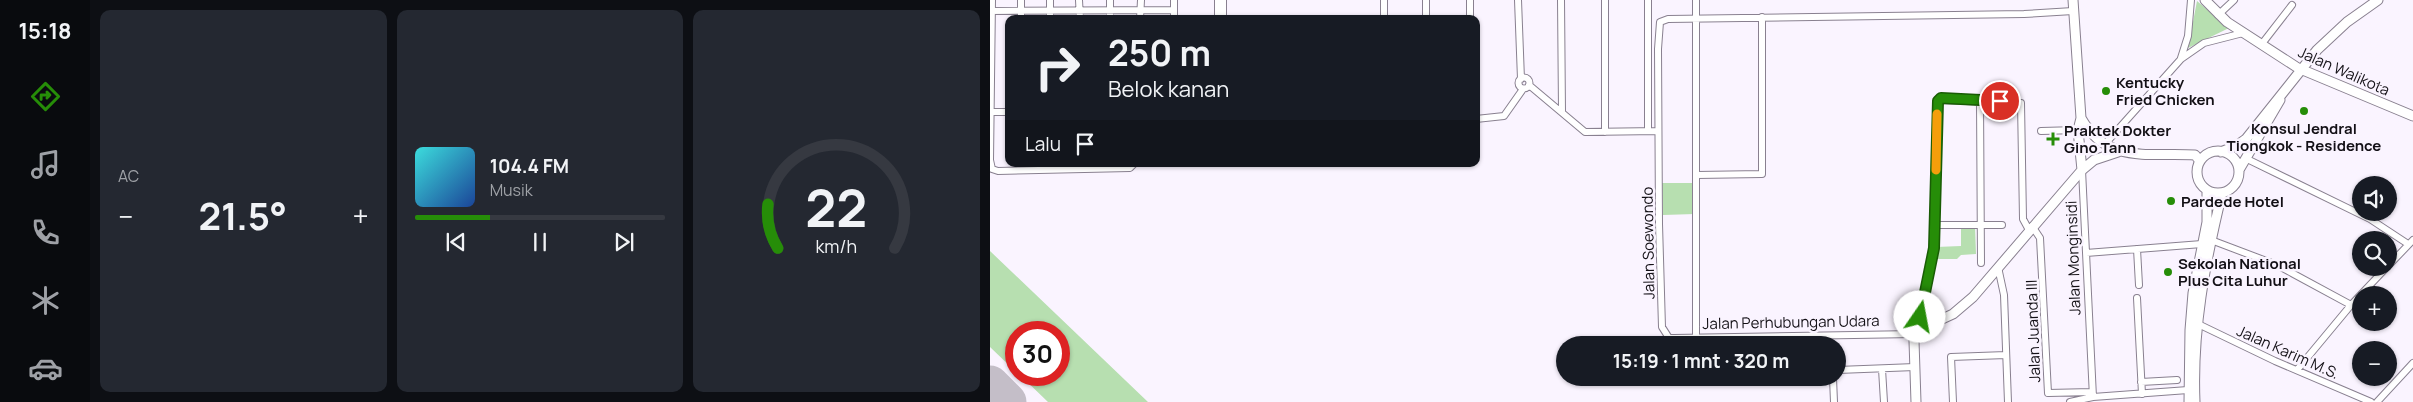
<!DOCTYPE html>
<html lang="id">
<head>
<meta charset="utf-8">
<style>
  body { margin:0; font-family:Manrope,sans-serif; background:#242831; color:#f1f3f6; height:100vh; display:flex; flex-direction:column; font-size:19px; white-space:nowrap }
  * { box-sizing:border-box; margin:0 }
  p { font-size:16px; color:#9ea1a6 }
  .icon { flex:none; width:28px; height:28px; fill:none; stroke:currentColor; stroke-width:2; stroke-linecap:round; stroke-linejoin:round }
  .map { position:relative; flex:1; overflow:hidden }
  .drawer { display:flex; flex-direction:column; gap:10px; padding:10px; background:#0d0f14; width:900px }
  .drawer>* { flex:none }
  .top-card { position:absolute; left:15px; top:15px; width:475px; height:152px; border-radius:10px; box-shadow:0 1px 4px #0004; background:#171b24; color:#f1f3f6; overflow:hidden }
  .fabs { position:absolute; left:1362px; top:176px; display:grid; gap:10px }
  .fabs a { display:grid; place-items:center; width:45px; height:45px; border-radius:50%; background:#171b24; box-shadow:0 1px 4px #0004; font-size:25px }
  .speed { position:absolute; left:15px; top:321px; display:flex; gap:10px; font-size:25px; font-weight:700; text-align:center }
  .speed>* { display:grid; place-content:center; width:65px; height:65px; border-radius:50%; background:#171b24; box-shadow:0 1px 4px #0004; line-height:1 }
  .speed .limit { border:8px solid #d22; background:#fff; color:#111 }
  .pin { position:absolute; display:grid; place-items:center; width:42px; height:42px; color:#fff; margin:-21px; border:2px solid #fff; border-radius:50%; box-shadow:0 1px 5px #0007 }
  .me { position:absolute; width:55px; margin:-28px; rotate:12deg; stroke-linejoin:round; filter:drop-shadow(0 0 4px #0008) }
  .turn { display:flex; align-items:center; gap:18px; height:105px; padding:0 20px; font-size:22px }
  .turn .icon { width:65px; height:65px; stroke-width:2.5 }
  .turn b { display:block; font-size:35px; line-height:42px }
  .then { display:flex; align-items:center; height:48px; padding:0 20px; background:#0003; gap:10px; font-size:19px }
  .big { font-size:38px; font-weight:700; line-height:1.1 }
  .drawer .widget { flex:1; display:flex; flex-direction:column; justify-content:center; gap:8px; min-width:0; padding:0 18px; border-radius:10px; background:#242831 }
  .drawer .dial { align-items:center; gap:0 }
  .dial svg { height:130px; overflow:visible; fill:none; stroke:#363941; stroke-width:7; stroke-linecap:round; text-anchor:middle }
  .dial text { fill:#f1f3f6; stroke:none }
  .song { display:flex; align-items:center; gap:15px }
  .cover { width:60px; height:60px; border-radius:8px; background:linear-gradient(135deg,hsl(180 70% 55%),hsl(220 70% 35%)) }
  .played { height:5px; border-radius:2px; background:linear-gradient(90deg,#268d08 30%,#363941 30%) }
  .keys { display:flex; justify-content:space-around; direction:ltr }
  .heat { display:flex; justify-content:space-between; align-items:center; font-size:28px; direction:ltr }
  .drawer .tiles { flex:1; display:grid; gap:10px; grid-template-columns:repeat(3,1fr) }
  .trip { position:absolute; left:566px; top:336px; width:290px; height:50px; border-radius:25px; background:#171b24; box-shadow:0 1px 4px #0004; font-weight:700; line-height:50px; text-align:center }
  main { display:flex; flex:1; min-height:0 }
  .menu { display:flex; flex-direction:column; width:90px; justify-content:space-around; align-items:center; background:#090b0e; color:#9ea1a6 }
  .menu .icon { width:35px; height:35px }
  .menu .on { color:#268d08 }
  .menu b { font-size:22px; color:#f1f3f6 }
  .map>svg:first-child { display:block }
  .green { fill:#b7dfb0 }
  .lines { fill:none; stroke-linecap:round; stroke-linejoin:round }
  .runway { stroke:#c4bec8; stroke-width:39 }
  .street-casing { stroke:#898090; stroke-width:8 }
  .secondary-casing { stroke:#898090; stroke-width:11 }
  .street { stroke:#fff; stroke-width:6 }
  .secondary { stroke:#fff; stroke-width:9 }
  .route-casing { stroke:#195c05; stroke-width:12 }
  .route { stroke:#268d08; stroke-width:9 }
  .slow { stroke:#f59e0b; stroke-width:9 }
  .poi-dot { fill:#268d08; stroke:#faf4ff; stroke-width:2 }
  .labels { text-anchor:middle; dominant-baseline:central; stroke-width:5; stroke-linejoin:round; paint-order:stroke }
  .street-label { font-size:15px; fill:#131016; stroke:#faf4ff }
  .poi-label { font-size:15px; font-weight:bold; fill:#131016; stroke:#faf4ff; text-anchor:start }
</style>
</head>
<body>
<main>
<nav class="menu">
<b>15:18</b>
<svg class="icon on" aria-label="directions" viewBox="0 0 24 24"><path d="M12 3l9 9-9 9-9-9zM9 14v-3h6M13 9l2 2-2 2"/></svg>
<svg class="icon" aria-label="music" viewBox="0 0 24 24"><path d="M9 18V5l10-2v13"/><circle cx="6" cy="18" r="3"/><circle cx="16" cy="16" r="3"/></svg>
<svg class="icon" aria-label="phone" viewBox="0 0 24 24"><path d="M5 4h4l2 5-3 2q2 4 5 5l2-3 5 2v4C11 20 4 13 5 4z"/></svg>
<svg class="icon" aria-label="climate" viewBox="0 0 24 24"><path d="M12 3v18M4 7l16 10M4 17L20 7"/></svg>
<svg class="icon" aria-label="car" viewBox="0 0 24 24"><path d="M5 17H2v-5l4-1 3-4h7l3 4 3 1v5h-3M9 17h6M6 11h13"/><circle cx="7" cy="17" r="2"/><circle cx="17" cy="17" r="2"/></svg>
</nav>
<section class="drawer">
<div class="tiles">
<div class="widget"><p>AC</p>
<div class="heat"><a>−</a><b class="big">21.5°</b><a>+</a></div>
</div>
<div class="widget">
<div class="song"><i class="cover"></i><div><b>104.4 FM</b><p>Musik</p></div></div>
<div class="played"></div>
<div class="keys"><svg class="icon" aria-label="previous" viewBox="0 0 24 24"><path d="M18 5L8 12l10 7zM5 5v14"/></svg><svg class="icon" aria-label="pause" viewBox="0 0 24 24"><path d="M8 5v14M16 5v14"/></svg><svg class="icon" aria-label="next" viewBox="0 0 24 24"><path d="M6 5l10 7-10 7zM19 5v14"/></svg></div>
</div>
<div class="widget dial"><svg viewBox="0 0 100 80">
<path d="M14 69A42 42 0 1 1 86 69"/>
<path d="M14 69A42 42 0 0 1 8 42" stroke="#268d08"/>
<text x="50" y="56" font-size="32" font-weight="700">22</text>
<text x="50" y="72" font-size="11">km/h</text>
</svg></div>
</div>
</section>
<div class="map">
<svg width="1423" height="402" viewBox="0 0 1423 402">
  <rect width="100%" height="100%" fill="#faf4ff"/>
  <path class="green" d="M1207,1L1239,28L1198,48Z
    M672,183H704L705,214L673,215Z
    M971,226H985L986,254L971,255L967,259H945L946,247L971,246Z
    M0,251L158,402H58L30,375H69V332H26V372L0,347Z"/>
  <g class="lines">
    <path class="runway" d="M0,385L17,402"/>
    <defs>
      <path id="street" d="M2,0L0,160L2,169L8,171L140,168L144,164
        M31,0V19
        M60,0V19
        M89,0L90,19
        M228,0V19
        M233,0V19
        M394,0V19
        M436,0V19
        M480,0V19
        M528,0L531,79
        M571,0L572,111
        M615,0V132
        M658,0V131
        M706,0V337
        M0,11L184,10
        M1228,15L1244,0
        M120,19V0
        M150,19L151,0
        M184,19V0
        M1271,45L1302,5
        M1191,58L1198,36L1201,0
        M528.5 83a5.5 5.5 0 1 1 11 0a5.5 5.5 0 1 1-11 0Z
        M539,85L595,132L668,131
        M990,100L991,263
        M0,112H19
        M486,119L514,116L533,89
        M1051,131L1088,130
        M1115,144L1191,59L1214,43L1253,33
        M1255,158L1380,219L1418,244
        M1092,170L1103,397
        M707,175L772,174V17
        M945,225H1012
        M1042,226L1050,238L1058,393L1102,392
        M1221,240L1287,265L1361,305
        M1147,249L1149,285
        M1096,253L1212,244
        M1399,265L1423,240
        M1008,267L1014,295L1018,402
        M1147,298L1152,394
        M1206,323L1285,361L1381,402
        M928,330L944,248L948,100L1031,103L1033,219L1039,230
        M925,334L684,338H679L672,327L669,224L668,49L670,22L678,19L1034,14L1083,11
        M892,369L894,402
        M848,370L925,367
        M1307,370L1361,305L1396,268
        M843,378L844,402
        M1151,382L1187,380
        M963,402L961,357L1016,355
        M1080,402L1103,397L1198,390
        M1387,402L1423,363"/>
      <path id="secondary" d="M1083,0L1091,118C1117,165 1160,152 1205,155L1210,161
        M1215,0L1237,22L1308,68L1423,116
        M1091,118L1088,130L1092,170
        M1207 172a21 21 0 1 1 42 0a21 21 0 1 1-42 0Z
        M1231,152L1249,144L1256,139L1327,50L1357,22L1388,0
        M1249,170L1290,100
        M926,402L924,341L928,330L963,314L983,297L1092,170L1104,160L1128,152
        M1199,402L1200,330L1203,293L1217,222V190
        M1205,402C1202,330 1215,263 1232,193"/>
    </defs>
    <use href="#street" class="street-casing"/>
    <use href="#secondary" class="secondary-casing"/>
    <use href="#street" class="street"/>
    <use href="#secondary" class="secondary"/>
  </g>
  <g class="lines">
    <defs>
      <path id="route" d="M930,317L944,248L948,101L951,98L1010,101"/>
    </defs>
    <use href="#route" class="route-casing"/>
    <use href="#route" class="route"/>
    <path class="slow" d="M946,170L947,114"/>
  </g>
  <g class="poi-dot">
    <circle cx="1116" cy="91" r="5"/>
    <circle cx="1314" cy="111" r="5"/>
    <path d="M1060.5 131.5h5v5h5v5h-5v5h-5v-5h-5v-5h5z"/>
    <circle cx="1181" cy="201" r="5"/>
    <circle cx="1178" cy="272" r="5"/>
  </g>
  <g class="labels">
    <g class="street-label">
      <text transform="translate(1354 71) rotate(24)">Jalan Walikota</text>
      <text transform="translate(658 243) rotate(-91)">Jalan Soewondo</text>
      <text transform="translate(1083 258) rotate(-92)">Jalan Monginsidi</text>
      <text transform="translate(801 322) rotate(-1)">Jalan Perhubungan Udara</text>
      <text transform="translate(1043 331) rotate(-92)">Jalan Juanda III</text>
      <text transform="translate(1298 352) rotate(24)">Jalan Karim M.S.</text>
    </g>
    <g class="poi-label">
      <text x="1126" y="82">Kentucky<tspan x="1126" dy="17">Fried Chicken</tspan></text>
      <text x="1314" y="128" text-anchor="middle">Konsul Jendral<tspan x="1314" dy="17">Tiongkok - Residence</tspan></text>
      <text x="1074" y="130">Praktek Dokter<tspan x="1074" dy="17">Gino Tann</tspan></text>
      <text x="1191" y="201">Pardede Hotel</text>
      <text x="1188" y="263">Sekolah National<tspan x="1188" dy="17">Plus Cita Luhur</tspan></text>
    </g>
  </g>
</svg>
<div class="fabs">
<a><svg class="icon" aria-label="sound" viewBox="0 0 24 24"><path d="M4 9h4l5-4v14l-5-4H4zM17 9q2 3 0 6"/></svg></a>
<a><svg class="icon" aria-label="search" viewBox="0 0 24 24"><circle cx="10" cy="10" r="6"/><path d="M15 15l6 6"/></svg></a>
<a>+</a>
<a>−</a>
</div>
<div class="speed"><div class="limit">30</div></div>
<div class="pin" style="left:1010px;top:101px;background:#d93025"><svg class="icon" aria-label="arrive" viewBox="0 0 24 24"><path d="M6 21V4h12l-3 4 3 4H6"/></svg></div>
<svg class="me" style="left:930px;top:317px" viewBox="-20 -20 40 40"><circle r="19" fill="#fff"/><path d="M0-13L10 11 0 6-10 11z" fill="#268d08"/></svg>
<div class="trip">15:19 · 1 mnt · 320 m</div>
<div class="top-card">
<div class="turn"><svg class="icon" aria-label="right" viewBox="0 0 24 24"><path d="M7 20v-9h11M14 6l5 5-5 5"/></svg><div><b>250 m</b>Belok kanan</div></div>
<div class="then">Lalu<svg class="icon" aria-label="arrive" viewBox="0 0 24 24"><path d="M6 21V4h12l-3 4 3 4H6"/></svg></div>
</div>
</div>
</main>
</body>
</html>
